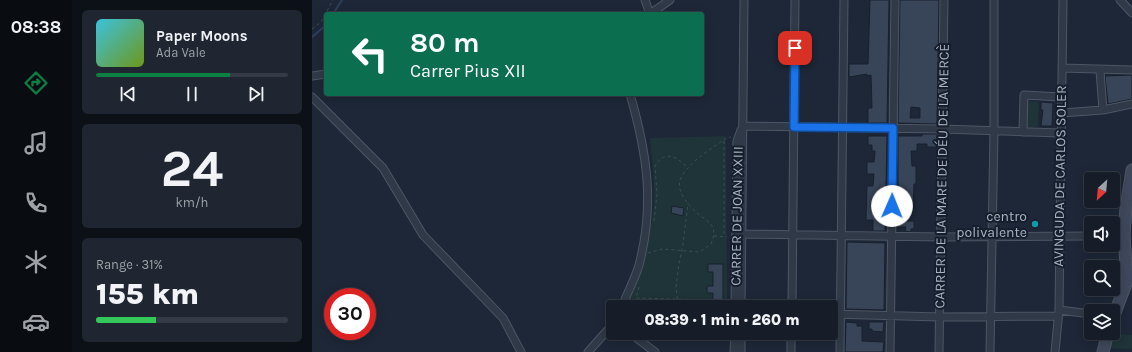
<!DOCTYPE html>
<html lang="en">
<head>
<meta charset="utf-8">
<style>
  body { margin:0; font-family:Karla,sans-serif; background:#1f2631; color:#f1f3f6; height:100vh; display:flex; flex-direction:column; font-size:15px; white-space:nowrap }
  * { box-sizing:border-box; margin:0 }
  p { font-size:13px; color:#9ea2a8 }
  .icon { flex:none; width:22px; height:22px; fill:none; stroke:currentColor; stroke-width:2; stroke-linecap:round; stroke-linejoin:round }
  .map { position:relative; flex:1; overflow:hidden }
  .sheet { display:flex; flex-direction:column; gap:10px; padding:10px; background:#0c1017; width:240px }
  .sheet>* { flex:none }
  .guide { position:absolute; left:12px; top:12px; width:380px; height:84px; border-radius:4px; box-shadow:0 2px 10px #0003,0 0 0 1px #353b46; background:#0b6e4f; color:#fff; overflow:hidden }
  .needle { width:26px; rotate:206deg }
  .buttons { position:absolute; left:772px; top:172px; display:grid; gap:8px }
  .buttons a { display:grid; place-items:center; width:36px; height:36px; border-radius:4px; background:#161d29; box-shadow:0 2px 10px #0003,0 0 0 1px #353b46; font-size:20px }
  .speed { position:absolute; left:12px; top:288px; display:flex; gap:8px; font-size:20px; font-weight:700; text-align:center }
  .speed>* { display:grid; place-content:center; width:52px; height:52px; border-radius:50%; background:#161d29; box-shadow:0 2px 10px #0003,0 0 0 1px #353b46; line-height:1 }
  .speed .limit { border:6px solid #d22; background:#fff; color:#111 }
  .pin { position:absolute; display:grid; place-items:center; width:34px; height:34px; color:#fff; margin:-17px; border-radius:8px; box-shadow:0 2px 6px #0006 }
  .me { position:absolute; width:44px; margin:-22px; rotate:1deg; stroke-linejoin:round; filter:drop-shadow(0 0 3px #0008) }
  .turn { display:flex; align-items:center; gap:14px; height:84px; padding:0 20px; font-size:18px }
  .turn .icon { width:52px; height:52px; stroke-width:2.5 }
  .turn b { display:block; font-size:28px; line-height:34px }
  .big { font-size:30px; font-weight:800; line-height:1.1 }
  .sheet .widget { flex:1; display:flex; flex-direction:column; justify-content:center; gap:6px; min-width:0; padding:0 14px; border-radius:6px; background:#1f2631 }
  .sheet .dial { align-items:center; gap:0 }
  .dial b { font-size:52px; line-height:1 }
  .song { display:flex; align-items:center; gap:12px }
  .cover { width:48px; height:48px; border-radius:6px; background:linear-gradient(135deg,hsl(190 70% 55%),hsl(80 70% 35%)) }
  .played { height:4px; border-radius:2px; background:linear-gradient(90deg,#0b8043 70%,#353b46 70%) }
  .keys { display:flex; justify-content:space-around; direction:ltr }
  .charge { height:6px; border-radius:3px; background:linear-gradient(90deg,#34c759 31%,#353b46 0) }
  .trip { position:absolute; left:294px; top:300px; width:232px; height:40px; border-radius:4px; background:#161d29; box-shadow:0 2px 10px #0003,0 0 0 1px #353b46; font-weight:800; line-height:40px; text-align:center }
  main { display:flex; flex:1; min-height:0 }
  .tabs { display:flex; flex-direction:column; width:72px; justify-content:space-around; align-items:center; background:#090c10; color:#9ea2a8 }
  .tabs .icon { width:28px; height:28px }
  .tabs .current { color:#0b8043 }
  .tabs b { font-size:18px; color:#f1f3f6 }
  .map>svg:first-child { display:block }
  .green { fill:#1f3438 }
  .lines { fill:none; stroke-linecap:round; stroke-linejoin:round }
  .stream { stroke:#2c405e; stroke-width:2 }
  .building { fill:#384558; stroke:#18202d; fill-rule:evenodd }
  .street-casing { stroke:#4d5665; stroke-width:9 }
  .secondary-casing { stroke:#4d5665; stroke-width:13 }
  .path { stroke:#395052; stroke-width:1; stroke-dasharray:3 3; stroke-linecap:butt }
  .street { stroke:#303947; stroke-width:7 }
  .secondary { stroke:#3e485b; stroke-width:11 }
  .route-casing { stroke:#114b97; stroke-width:10 }
  .route { stroke:#1a73e8; stroke-width:7 }
  .culture-dot { fill:#0f9aa8; stroke:#161e2b; stroke-width:1.5 }
  .labels { text-anchor:middle; dominant-baseline:central; stroke-width:4; stroke-linejoin:round; paint-order:stroke }
  .street-label { font-size:14px; fill:#a9b3c5; stroke:#161e2b }
  .poi-label { font-size:14px; fill:#a9b3c5; stroke:#161e2b; text-anchor:end }
</style>
</head>
<body>
<main>
<nav class="tabs">
<b>08:38</b>
<svg class="icon current" aria-label="directions" viewBox="0 0 24 24"><path d="M12 3l9 9-9 9-9-9zM9 14v-3h6M13 9l2 2-2 2"/></svg>
<svg class="icon" aria-label="music" viewBox="0 0 24 24"><path d="M9 18V5l10-2v13"/><circle cx="6" cy="18" r="3"/><circle cx="16" cy="16" r="3"/></svg>
<svg class="icon" aria-label="phone" viewBox="0 0 24 24"><path d="M5 4h4l2 5-3 2q2 4 5 5l2-3 5 2v4C11 20 4 13 5 4z"/></svg>
<svg class="icon" aria-label="climate" viewBox="0 0 24 24"><path d="M12 3v18M4 7l16 10M4 17L20 7"/></svg>
<svg class="icon" aria-label="car" viewBox="0 0 24 24"><path d="M5 17H2v-5l4-1 3-4h7l3 4 3 1v5h-3M9 17h6M6 11h13"/><circle cx="7" cy="17" r="2"/><circle cx="17" cy="17" r="2"/></svg>
</nav>
<section class="sheet">
<div class="widget">
<div class="song"><i class="cover"></i><div><b>Paper Moons</b><p>Ada Vale</p></div></div>
<div class="played"></div>
<div class="keys"><svg class="icon" aria-label="previous" viewBox="0 0 24 24"><path d="M18 5L8 12l10 7zM5 5v14"/></svg><svg class="icon" aria-label="pause" viewBox="0 0 24 24"><path d="M8 5v14M16 5v14"/></svg><svg class="icon" aria-label="next" viewBox="0 0 24 24"><path d="M6 5l10 7-10 7zM19 5v14"/></svg></div>
</div>
<div class="widget dial"><b>24</b><p>km/h</p></div>
<div class="widget"><p>Range · 31%</p><b class="big">155 km</b><div class="charge"></div></div>
</section>
<div class="map">
<svg width="820" height="352" viewBox="0 0 820 352">
  <rect width="100%" height="100%" fill="#1d2737"/>
  <path class="green" d="M711,101L727,102L726,127H710Z
    M414,136L415,307L316,302C328,271 342,230 342,196C343,177 339,157 338,138Z
    M796,333L820,335V349L791,348Z"/>
  <g class="lines">
    <path class="stream" d="M21,14L30,0
      M0,37L14,25"/>
  </g>
  <path class="building" d="M558,0H577L575,123H556V108H560L559,75L555,76V74L537,77V64H556Z
    M588,0H627L625,124L586,123ZM599,107L608,108V118H598Z
    M820,75V99L796,104L793,76Z
    M729,102L741,103L740,126H729L731,110H729Z
    M610,134H625V147H615V144H605V151H599L600,166H604V184H602L601,209H594V221H602V229H599V232L593,231L594,227H586V136H610Z
    M556,136H575L573,231H561V220H554L555,186H561L562,174H555V162H562L563,151H560V145H556Z
    M360,206L372,208L371,216L359,213Z
    M535,242L573,243L572,310L534,309Z
    M396,264H411V303H401V293H395V286H401V272H396Z
    M534,322L545,323V326H550V341L572,342L571,352H533Z
    M557,322H572L571,332L560,331V329H557Z"/>
  <g class="lines">
    <defs>
      <path id="street" d="M333,0L338,14
        M808,0L820,13
        M338,14L358,0
        M750,68L820,70
        M788,71L791,110
        M0,76L14,74
        M0,97L71,168L111,235L191,318L209,352
        M749,113L791,110L820,104
        M431,126L630,129L748,133
        M711,132L712,95L749,97
        M431,234L629,237L779,236
        M801,236L812,235
        M310,307C315,293 323,279 327,265C343,204 335,153 318,94
        M423,307L425,141L429,130
        M429,307L432,0
        M480,307L483,0
        M747,310L779,314
        M519,314L628,317L746,316
        M318,333L343,352
        M276,352L301,324
        M422,352L423,333
        M429,352V333
        M479,352V333
        M528,352L532,0
        M578,352L583,0
        M627,352L632,0
        M678,352L682,131V0
        M743,352L747,310L751,0"/>
      <path id="secondary" d="M801,318L815,281L812,235L814,208L820,170
        M791,352L796,333"/>
    </defs>
    <use href="#street" class="street-casing"/>
    <use href="#secondary" class="secondary-casing"/>
    <path class="path" d="M0,29L9,22L21,0
      M412,141V237
      M342,221L345,194L343,166C353,149 365,157 376,168
      M402,236L415,237
      M336,253L350,249L388,252L399,244C408,222 393,222 382,210C374,202 362,188 370,176C379,160 400,149 414,138L419,137
      M327,287L324,298L401,300
      M328,299V307
      M366,305L364,287L367,263L371,245L376,203"/>
    <use href="#street" class="street"/>
    <use href="#secondary" class="secondary"/>
  </g>
  <g class="lines">
    <defs>
      <path id="route" d="M483,48L482,127L581,128L580,206"/>
    </defs>
    <use href="#route" class="route-casing"/>
    <use href="#route" class="route"/>
  </g>
  <circle class="culture-dot" cx="723" cy="224" r="4"/>
  <g class="labels">
    <g class="street-label">
      <text transform="translate(630 176) rotate(-89)">CARRER DE LA MARE DE DÉU DE LA MERCÈ</text>
      <text transform="translate(748 176) rotate(-89)">AVINGUDA DE CARLOS SOLER</text>
      <text transform="translate(425 216) rotate(-89)">CARRER DE JOAN XXIII</text>
    </g>
    <g class="poi-label">
      <text x="715" y="216">centro<tspan x="715" dy="16">polivalente</tspan></text>
    </g>
  </g>
</svg>
<div class="buttons">
<a><svg class="needle" viewBox="-14 -14 28 28"><path d="M0-13l5 13h-10z" fill="#e53935"/><path d="M0 13l5-13h-10z" fill="#9ea2a8"/></svg></a>
<a><svg class="icon" aria-label="sound" viewBox="0 0 24 24"><path d="M4 9h4l5-4v14l-5-4H4zM17 9q2 3 0 6"/></svg></a>
<a><svg class="icon" aria-label="search" viewBox="0 0 24 24"><circle cx="10" cy="10" r="6"/><path d="M15 15l6 6"/></svg></a>
<a><svg class="icon" aria-label="layers" viewBox="0 0 24 24"><path d="M12 4l9 5-9 5-9-5zM3 14l9 5 9-5"/></svg></a>
</div>
<div class="speed"><div class="limit">30</div></div>
<div class="pin" style="left:483px;top:48px;background:#d93025"><svg class="icon" aria-label="arrive" viewBox="0 0 24 24"><path d="M6 21V4h12l-3 4 3 4H6"/></svg></div>
<svg class="me" style="left:580px;top:206px" viewBox="-20 -20 40 40"><circle r="19" fill="#fff"/><path d="M0-13L10 11 0 6-10 11z" fill="#1a73e8"/></svg>
<div class="trip">08:39 · 1 min · 260 m</div>
<div class="guide">
<div class="turn"><svg class="icon" aria-label="left" viewBox="0 0 24 24"><path d="M17 20v-9H6M10 6l-5 5 5 5"/></svg><div><b>80 m</b>Carrer Pius XII</div></div>
</div>
</div>
</main>
</body>
</html>
